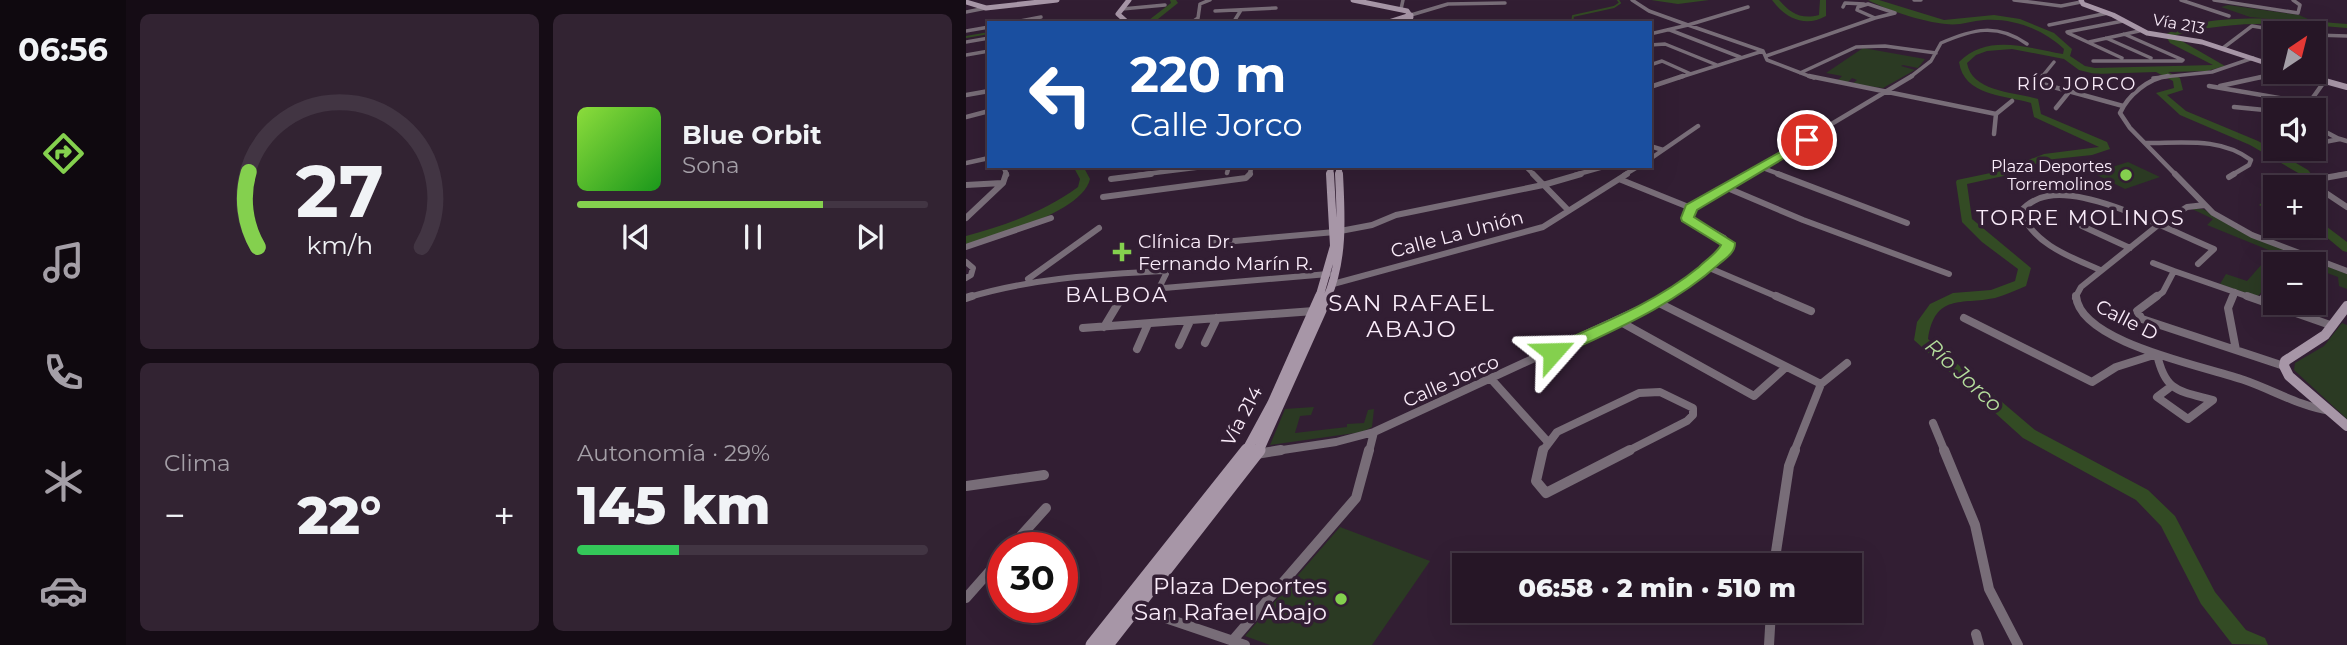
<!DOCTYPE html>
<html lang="es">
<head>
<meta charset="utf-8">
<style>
  body { margin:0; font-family:Montserrat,sans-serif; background:#322332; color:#f1f3f6; height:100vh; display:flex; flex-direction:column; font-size:26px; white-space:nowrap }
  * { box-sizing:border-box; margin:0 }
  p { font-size:23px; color:#a49fa7 }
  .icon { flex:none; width:38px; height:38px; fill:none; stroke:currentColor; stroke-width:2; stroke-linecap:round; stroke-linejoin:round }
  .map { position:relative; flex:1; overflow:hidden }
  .sheet { display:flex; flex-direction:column; gap:14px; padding:14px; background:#150c15; width:840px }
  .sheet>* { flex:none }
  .guide { position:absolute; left:21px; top:21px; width:665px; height:147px; border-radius:0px; box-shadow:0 7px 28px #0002,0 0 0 2px #423543; background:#1a4fa0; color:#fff; overflow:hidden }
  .needle { width:46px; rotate:35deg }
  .tools { position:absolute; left:1297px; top:21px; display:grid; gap:14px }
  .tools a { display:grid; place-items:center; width:63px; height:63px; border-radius:0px; background:#261626; box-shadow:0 7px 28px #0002,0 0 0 2px #423543; font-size:35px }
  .speed { position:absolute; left:21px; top:532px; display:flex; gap:14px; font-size:35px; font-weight:700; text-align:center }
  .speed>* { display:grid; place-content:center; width:91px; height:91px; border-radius:50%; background:#261626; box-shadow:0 7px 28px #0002,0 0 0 2px #423543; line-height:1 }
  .speed .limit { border:10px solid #d22; background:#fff; color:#111 }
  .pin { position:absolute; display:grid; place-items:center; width:60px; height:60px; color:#fff; margin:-30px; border:4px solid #fff; border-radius:50%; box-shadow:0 2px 7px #0007 }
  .me { position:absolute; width:77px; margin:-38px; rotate:65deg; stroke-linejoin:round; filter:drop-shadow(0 0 5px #0008) }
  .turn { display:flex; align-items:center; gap:24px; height:147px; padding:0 28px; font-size:32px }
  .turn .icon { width:91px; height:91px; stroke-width:2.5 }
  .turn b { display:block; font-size:49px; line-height:60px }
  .big { font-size:52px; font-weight:800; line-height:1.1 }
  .sheet .card { flex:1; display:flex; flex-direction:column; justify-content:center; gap:10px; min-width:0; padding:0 24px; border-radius:10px; background:#322332 }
  .sheet .dial { align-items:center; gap:0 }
  .dial svg { height:182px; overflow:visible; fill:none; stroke:#423543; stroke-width:7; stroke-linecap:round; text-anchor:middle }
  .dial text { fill:#f1f3f6; stroke:none }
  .song { display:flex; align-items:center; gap:21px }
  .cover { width:84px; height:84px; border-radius:10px; background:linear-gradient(135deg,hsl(90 70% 55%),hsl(120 70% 35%)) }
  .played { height:7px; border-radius:4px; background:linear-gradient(90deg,#84d04e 70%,#423543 70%) }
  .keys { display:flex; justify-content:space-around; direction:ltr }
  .heat { display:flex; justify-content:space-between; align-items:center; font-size:38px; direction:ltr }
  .charge { height:10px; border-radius:5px; background:linear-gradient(90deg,#34c759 29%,#423543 0) }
  .sheet .tiles { flex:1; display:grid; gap:14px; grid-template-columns:repeat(2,1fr) }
  .trip { position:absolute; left:486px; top:553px; width:410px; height:70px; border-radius:0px; background:#261626; box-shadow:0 7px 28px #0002,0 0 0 2px #423543; font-weight:800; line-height:70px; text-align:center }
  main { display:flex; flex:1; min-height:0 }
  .menu { display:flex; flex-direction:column; width:126px; justify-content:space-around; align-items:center; background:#0f090f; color:#a49fa7 }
  .menu .icon { width:49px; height:49px }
  .menu .active { color:#84d04e }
  .menu b { font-size:32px; color:#f1f3f6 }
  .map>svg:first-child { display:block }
  .green { fill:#2b3a23 }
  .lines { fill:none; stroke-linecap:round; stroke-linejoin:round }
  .stream { stroke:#334b24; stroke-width:2 }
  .river { fill:#334b24; fill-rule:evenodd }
  .street-far4 { stroke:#786d78; stroke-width:3.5 }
  .street-far3 { stroke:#786d78; stroke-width:4.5 }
  .street-far2 { stroke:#786d78; stroke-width:6 }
  .street-far1 { stroke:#786d78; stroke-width:8 }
  .street { stroke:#786d78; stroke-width:10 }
  .secondary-far4 { stroke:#a796a7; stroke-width:5 }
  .secondary-far3 { stroke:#a796a7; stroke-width:6 }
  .secondary-far2 { stroke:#a796a7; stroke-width:8 }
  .secondary-far1 { stroke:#a796a7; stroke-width:10 }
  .secondary { stroke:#a796a7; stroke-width:13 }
  .route { fill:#84d04e; stroke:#568733; stroke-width:2 }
  .poi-dot { fill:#84d04e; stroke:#321e33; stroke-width:2.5 }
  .labels { text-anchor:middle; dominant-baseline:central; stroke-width:7; stroke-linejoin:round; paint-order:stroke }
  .far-street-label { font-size:16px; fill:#faecfa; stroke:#321e33 }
  .far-poi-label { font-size:16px; fill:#faecfa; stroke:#321e33; text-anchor:end }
  .far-neighbourhood-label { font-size:18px; letter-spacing:2px; fill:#faecfa; stroke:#321e33 }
  .street-label { font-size:19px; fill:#faecfa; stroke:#321e33 }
  .poi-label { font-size:19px; fill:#faecfa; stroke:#321e33; text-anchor:start }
  .neighbourhood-label { font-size:21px; letter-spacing:2px; fill:#faecfa; stroke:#321e33 }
  .water-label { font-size:21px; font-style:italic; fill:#b4de9c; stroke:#321e33 }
  .quarter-label { font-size:23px; letter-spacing:2px; fill:#faecfa; stroke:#321e33 }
  .near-poi-label { font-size:23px; fill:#faecfa; stroke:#321e33; text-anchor:end }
</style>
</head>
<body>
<main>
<nav class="menu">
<b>06:56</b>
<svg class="icon active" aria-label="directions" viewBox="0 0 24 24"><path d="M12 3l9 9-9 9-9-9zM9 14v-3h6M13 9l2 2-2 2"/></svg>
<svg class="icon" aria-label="music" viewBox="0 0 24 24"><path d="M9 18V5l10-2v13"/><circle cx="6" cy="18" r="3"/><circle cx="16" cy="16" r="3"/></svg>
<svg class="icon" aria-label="phone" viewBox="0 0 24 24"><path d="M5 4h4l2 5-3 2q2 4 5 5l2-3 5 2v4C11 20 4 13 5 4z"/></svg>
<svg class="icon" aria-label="climate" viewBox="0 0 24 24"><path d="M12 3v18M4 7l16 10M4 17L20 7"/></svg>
<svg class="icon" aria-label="car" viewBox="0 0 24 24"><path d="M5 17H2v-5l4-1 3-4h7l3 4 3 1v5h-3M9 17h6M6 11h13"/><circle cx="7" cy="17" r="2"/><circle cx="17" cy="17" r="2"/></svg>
</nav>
<section class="sheet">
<div class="tiles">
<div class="card dial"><svg viewBox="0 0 100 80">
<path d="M14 69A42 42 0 1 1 86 69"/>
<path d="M14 69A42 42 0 0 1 10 36" stroke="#84d04e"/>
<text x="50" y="56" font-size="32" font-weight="700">27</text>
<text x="50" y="72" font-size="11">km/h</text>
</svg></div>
<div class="card">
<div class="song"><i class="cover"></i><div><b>Blue Orbit</b><p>Sona</p></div></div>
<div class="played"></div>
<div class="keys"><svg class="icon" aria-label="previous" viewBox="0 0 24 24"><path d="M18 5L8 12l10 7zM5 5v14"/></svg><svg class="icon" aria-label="pause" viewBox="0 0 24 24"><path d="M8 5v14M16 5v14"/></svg><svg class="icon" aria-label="next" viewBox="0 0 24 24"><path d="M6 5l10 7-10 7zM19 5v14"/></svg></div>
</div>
<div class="card"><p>Clima</p>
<div class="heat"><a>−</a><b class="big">22°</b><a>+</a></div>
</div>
<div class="card"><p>Autonomía · 29%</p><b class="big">145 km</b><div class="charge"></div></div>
</div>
</section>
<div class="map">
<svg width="1381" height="645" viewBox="0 0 1381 645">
  <rect width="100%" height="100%" fill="#321e33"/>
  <path class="green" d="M1262,5L1333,15L1351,23L1284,17L1255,7Z
    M897,48L959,59L952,68L937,65L935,66L949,70L917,88L886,84L891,80L886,78L881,83L871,81L876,76L860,73Z
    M1162,162L1194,177L1159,189L1127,173Z
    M1226,209H1237L1286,237L1381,274V289L1373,286L1372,277L1348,268V264H1337L1241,225L1247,219Z
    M1296,264L1309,269V278L1291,297L1254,284L1260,274L1281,281Z
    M1376,323L1381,325V419L1328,370L1329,363L1358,346Z
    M348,407L345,415L334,416L329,433L381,427V424L398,423L402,410L408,409L406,427L396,432L304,445L319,409Z
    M374,527L464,561L406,645H304L279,636Z"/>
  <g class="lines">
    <path class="stream" d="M606,23L607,16L648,7L654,3L652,0
      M0,37L23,33"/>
    <path class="river" d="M204,0H210L212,3L187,23H179L205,3Z
      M685,0H743L712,4Z
      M806,0H813C824,13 835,20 853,15L854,0H860V16C839,28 819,18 806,0Z
      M902,0H913L978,20L1028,15L1054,19L1088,33L1106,49L1104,56L1119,66L1129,68L1247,65L1204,43L1199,35C1242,10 1332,20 1381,24V28C1322,23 1265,19 1207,36L1259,66L1241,71L1202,72L1214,78L1217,90L1201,95L1220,111L1292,141L1342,170L1346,175L1332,187H1321L1334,174L1284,145L1214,115L1190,93L1208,88L1207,81L1190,72L1129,74L1113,70L1098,59L1046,49L1021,51L1010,55L1001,63C1006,92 1048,92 1072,99L1075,114L1141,142L1144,149L1126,155L1079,160L1042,175L1001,184L1006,219L1065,268L1060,286C1050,290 1039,295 1029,298C995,305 969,293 962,339L1069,430L1182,490L1209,516L1249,592L1280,630L1299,638L1302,645L1266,644L1235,604L1195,526L1170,500L1057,438L948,340L951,322L964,304L987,293L1025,290L1049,281L1052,269L1016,242L996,222L990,182L991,180L1034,171L1078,154L1133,147L1068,117L1065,103C1038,95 998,96 993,62C1022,33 1061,48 1097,54L1098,49C1077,29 1047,18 1018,20C1005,21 993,26 980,24C957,22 921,10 902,0Z
      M107,166H117L124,179C117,212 30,236 0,244V236C40,225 78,212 112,187L114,179Z
      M1309,193V202L1306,204L1309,206V213L1293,205Z
      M1348,217L1381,242V252L1377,251L1347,226Z"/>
    <path class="street-far4" d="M666,0L683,11L722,25L782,7
      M948,0H955
      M1048,0L1095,6L1115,2
      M1215,0L1263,16
      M1248,0L1332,13L1334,5L1327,0
      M902,4L929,13L909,18L891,10L892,7Z
      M877,7L879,3L898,4
      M156,9L199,5
      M435,9L437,0
      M249,11L310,8
      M0,12L20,8
      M445,15L482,4L539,3
      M44,23L75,17
      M225,23L232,18L234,4L244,0
      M267,23L275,10
      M568,23L580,22
      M1083,25L1142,13
      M704,30L774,57
      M0,31L23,27
      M1101,32L1157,21
      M1102,33L1156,58
      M684,34L722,25L797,51L801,60L848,78
      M1158,34L1217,60
      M1348,35L1381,36
      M1140,38L1185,58
      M0,42L23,38
      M1123,42L1173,31
      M684,45L699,44L751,65
      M1257,48L1286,26L1328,33
      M0,55L23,51
      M800,56L909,18
      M1127,61H1216
      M1296,61L1309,46
      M684,65L696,61L725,74
      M834,73L890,47L919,46L970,53
      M712,78L797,51
      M943,78L965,61L975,43C1007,29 1031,23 1061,44
      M1075,78L1088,62
      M1187,78L1246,72L1287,58
      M1291,78L1321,72"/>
    <path class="street-far3" d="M843,76L1030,114
      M1076,76L1073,83L1157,106
      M1202,76C1183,78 1162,95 1154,113L1164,128L1210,175
      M1243,86L1343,103
      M1254,86L1300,76
      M684,87L717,76
      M0,95L23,91
      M1268,107L1309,111
      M1090,108L1103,92
      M1342,110L1343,103L1358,82
      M0,117L23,111
      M1348,121L1354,129L1373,139
      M1028,134L1030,114L1046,101
      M1180,143C1217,143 1254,137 1285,160L1283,165L1266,175
      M1348,144L1374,139L1381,141
      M684,146L697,150
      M684,159L732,126
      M0,163L23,158
      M37,166L41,175
      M559,166L568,175
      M794,167L816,175
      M261,173L263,166
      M172,175L237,167
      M284,175L285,168
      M609,175L641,166
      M658,175L673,166
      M780,175L946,76
      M1372,175L1381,174"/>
    <path class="street-far2" d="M567,174L602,210
      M812,174L941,223
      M1209,174L1247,213L1286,235L1381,271
      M1263,177L1268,174
      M145,179L185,174
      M653,179L725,208
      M0,185L36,183
      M1348,185L1381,207
      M1346,186L1358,178L1381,174
      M759,187L837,220L983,274
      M137,197L280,178L284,174
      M0,218L37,183L40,174
      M1116,226L1164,248
      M246,243L369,232L406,225L430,215L577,185L615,174
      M0,247L85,218
      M0,262L7,268L5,275L0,278
      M1187,263L1208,271
      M741,267L814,298
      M1134,270C1102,256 1070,245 1054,212C1062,203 1070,198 1082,196C1125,188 1207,232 1248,249L1232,264
      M62,279L133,228
      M367,284L577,227L661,174
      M0,298C65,278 130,275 197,271L200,274L194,286L198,288L362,274
      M701,298L762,249L758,238L721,218L725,208L783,174
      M1109,298L1115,287L1191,226L1221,207L1239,205
      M1189,298L1197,292L1208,271L1286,298
      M1266,298L1269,292
      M1297,298L1309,283"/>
    <path class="street-far1" d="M810,296L845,311
      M1110,296C1114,343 1239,366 1278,380C1307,390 1333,406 1364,411
      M1191,296L1171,311L1176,319L1318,366
      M1267,296L1262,308L1270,350
      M1281,296L1367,326
      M0,298L6,296
      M1295,301L1299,296
      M693,303L855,384
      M998,318L1126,382L1150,367L1191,354C1199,392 1213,391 1247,400L1222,419L1191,397L1203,388
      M653,321L788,396L819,368
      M138,327L153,302
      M117,328L348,311
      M239,343L251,318
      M213,345L224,321
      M171,349L182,324
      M526,380L581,441
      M967,423L979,452
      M303,452L370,442L408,432L703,296
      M403,452L408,432
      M576,452L591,432L673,393L694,392L727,408V415L721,421L660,452
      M828,452L855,384L881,363"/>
    <path class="street" d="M577,450L570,481L580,493L664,450
      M978,450L1009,525L1023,589L1052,645
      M290,454L315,450
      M0,486L78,475
      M44,548L80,508
      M808,565L823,466L829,450
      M0,598L37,556
      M170,608L279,645
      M1010,634L1013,645
      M267,640L390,498L403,450
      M803,645L805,611"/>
    <path class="secondary-far4" d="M387,0L441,11L445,17L443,23
      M1115,0L1117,4L1147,15L1181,33L1236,42L1309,66
      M0,2L20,8L91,0
      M162,23L152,14L163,0
      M420,23L445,15
      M1324,72L1348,78"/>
    <path class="secondary-far3" d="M1341,76L1381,87
      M373,166V175
      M364,175L365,166"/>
    <path class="secondary-far2" d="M353,298L368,246L364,174
      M361,298C378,259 375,215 373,174"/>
    <path class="secondary-far1" d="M1381,306L1359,335L1319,361L1318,366L1323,376L1381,426
      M280,452L306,404L354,296
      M292,452L362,296"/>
    <path class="secondary" d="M126,645L281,450
      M141,645L293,450"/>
  </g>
  <path class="route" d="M841,137L845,138V142L731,210L728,217L769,243C769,253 760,258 753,264C706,306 650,329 593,356H581L579,352L581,348C634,324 688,304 733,267C740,260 751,253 755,245L716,221L715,218L720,205Z"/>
  <g class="poi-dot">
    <circle cx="1160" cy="175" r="7"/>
    <path d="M152.5 241.5h7v7h7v7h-7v7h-7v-7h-7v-7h7z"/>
    <circle cx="375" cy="599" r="7"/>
  </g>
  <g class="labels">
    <g class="far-street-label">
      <text transform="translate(1213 24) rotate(10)">Vía 213</text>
    </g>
    <g class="far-poi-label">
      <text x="1146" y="166">Plaza Deportes<tspan x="1146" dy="18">Torremolinos</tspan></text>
    </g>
    <g class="far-neighbourhood-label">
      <text x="1111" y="84">RÍO JORCO</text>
    </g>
    <g class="street-label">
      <text transform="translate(491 234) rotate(-15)">Calle La Unión</text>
      <text transform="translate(1161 320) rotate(27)">Calle D</text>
      <text transform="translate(485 381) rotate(-24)">Calle Jorco</text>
      <text transform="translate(276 416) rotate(-62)">Vía 214</text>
    </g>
    <g class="poi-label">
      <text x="172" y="241">Clínica Dr.<tspan x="172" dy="22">Fernando Marín R.</tspan></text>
    </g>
    <g class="neighbourhood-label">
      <text x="1115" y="217">TORRE MOLINOS</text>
      <text x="151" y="294">BALBOA</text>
    </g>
    <g class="water-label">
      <text transform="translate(998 375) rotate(43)">Río Jorco</text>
    </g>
    <g class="quarter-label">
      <text x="446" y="303">SAN RAFAEL<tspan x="446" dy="26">ABAJO</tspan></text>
    </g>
    <g class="near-poi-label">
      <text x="361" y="586">Plaza Deportes<tspan x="361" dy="26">San Rafael Abajo</tspan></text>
    </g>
  </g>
</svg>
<div class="tools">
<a><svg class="needle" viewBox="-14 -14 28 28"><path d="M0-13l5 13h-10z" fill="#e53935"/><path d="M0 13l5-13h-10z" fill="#a49fa7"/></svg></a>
<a><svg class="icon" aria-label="sound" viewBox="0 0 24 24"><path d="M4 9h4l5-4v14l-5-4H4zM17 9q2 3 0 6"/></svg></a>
<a>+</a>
<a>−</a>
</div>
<div class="speed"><div class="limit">30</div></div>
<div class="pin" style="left:841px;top:140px;background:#d93025"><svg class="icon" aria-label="arrive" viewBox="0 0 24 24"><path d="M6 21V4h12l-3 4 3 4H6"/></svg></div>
<svg class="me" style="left:587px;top:352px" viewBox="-20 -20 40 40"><path d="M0-17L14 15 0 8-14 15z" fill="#84d04e" stroke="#fff" stroke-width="4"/></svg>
<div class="trip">06:58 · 2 min · 510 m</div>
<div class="guide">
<div class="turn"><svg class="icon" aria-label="left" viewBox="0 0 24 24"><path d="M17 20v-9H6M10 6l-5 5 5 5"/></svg><div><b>220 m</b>Calle Jorco</div></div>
</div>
</div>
</main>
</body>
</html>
